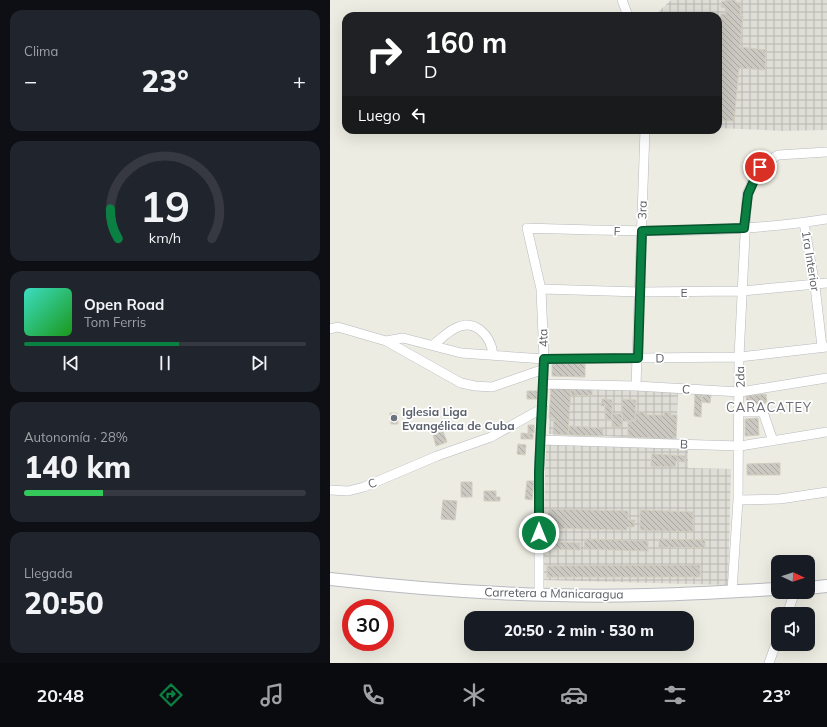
<!DOCTYPE html>
<html lang="es">
<head>
<meta charset="utf-8">
<style>
  body { margin:0; font-family:Mulish,sans-serif; background:#20242c; color:#f1f3f6; height:100vh; display:flex; flex-direction:column; font-size:15px; white-space:nowrap }
  * { box-sizing:border-box; margin:0 }
  p { font-size:13px; color:#9ea1a6 }
  .icon { flex:none; width:22px; height:22px; fill:none; stroke:currentColor; stroke-width:2; stroke-linecap:round; stroke-linejoin:round }
  .map { position:relative; flex:1; overflow:hidden }
  .sheet { display:flex; flex-direction:column; gap:10px; padding:10px; background:#0d0f14; width:330px }
  .sheet>* { flex:none }
  .top-card { position:absolute; left:12px; top:12px; width:380px; height:122px; border-radius:12px; box-shadow:0 4px 16px #0002; background:#202124; color:#fff; overflow:hidden }
  .needle { width:26px; rotate:94deg }
  .fabs { position:absolute; left:441px; top:555px; display:grid; gap:8px }
  .fabs a { display:grid; place-items:center; width:44px; height:44px; border-radius:8px; background:#171b24; box-shadow:0 4px 16px #0002; font-size:20px }
  .speed { position:absolute; left:12px; top:599px; display:flex; gap:8px; font-size:20px; font-weight:700; text-align:center }
  .speed>* { display:grid; place-content:center; width:52px; height:52px; border-radius:50%; background:#171b24; box-shadow:0 4px 16px #0002; line-height:1 }
  .speed .limit { border:6px solid #d22; background:#fff; color:#111 }
  .pin { position:absolute; display:grid; place-items:center; width:34px; height:34px; color:#fff; margin:-17px; border:2px solid #fff; border-radius:50%; box-shadow:0 1px 4px #0007 }
  .me { position:absolute; width:44px; margin:-22px; rotate:0deg; stroke-linejoin:round; filter:drop-shadow(0 0 3px #0008) }
  .turn { display:flex; align-items:center; gap:14px; height:84px; padding:0 16px; font-size:18px }
  .turn .icon { width:52px; height:52px; stroke-width:2.5 }
  .turn b { display:block; font-size:28px; line-height:34px }
  .then { display:flex; align-items:center; height:38px; padding:0 16px; background:#0003; gap:8px; font-size:15px }
  .big { font-size:30px; font-weight:800; line-height:1.1 }
  .sheet .card { flex:1; display:flex; flex-direction:column; justify-content:center; gap:6px; min-width:0; padding:0 14px; border-radius:12px; background:#20242c }
  .sheet .dial { align-items:center; gap:0 }
  .dial svg { height:104px; overflow:visible; fill:none; stroke:#363941; stroke-width:7; stroke-linecap:round; text-anchor:middle }
  .dial text { fill:#f1f3f6; stroke:none }
  .song { display:flex; align-items:center; gap:12px }
  .cover { width:48px; height:48px; border-radius:6px; background:linear-gradient(135deg,hsl(170 70% 55%),hsl(120 70% 35%)) }
  .played { height:4px; border-radius:2px; background:linear-gradient(90deg,#0b8043 55%,#363941 55%) }
  .keys { display:flex; justify-content:space-around; direction:ltr }
  .heat { display:flex; justify-content:space-between; align-items:center; font-size:22px; direction:ltr }
  .charge { height:6px; border-radius:3px; background:linear-gradient(90deg,#34c759 28%,#363941 0) }
  .trip { position:absolute; left:134px; top:611px; width:230px; height:40px; border-radius:12px; background:#171b24; box-shadow:0 4px 16px #0002; font-weight:800; line-height:40px; text-align:center }
  .tab-bar { display:flex; height:64px; justify-content:space-around; align-items:center; background:#090b0e; color:#9ea1a6 }
  .tab-bar .icon { width:28px; height:28px }
  .tab-bar .on { color:#0b8043 }
  .tab-bar b { font-size:18px; color:#f1f3f6 }
  main { display:flex; flex:1; min-height:0 }
  .map>svg:first-child { display:block }
  .industrial { fill:url(#industrial-grid) }
  .building { fill:url(#building-back-hatch); stroke:#d2cec0 }
  .lines { fill:none; stroke-linecap:round; stroke-linejoin:round }
  .street-casing { stroke:#b7b9bf; stroke-width:10 }
  .secondary-casing { stroke:#b8bac1; stroke-width:14 }
  .street { stroke:#fff; stroke-width:9 }
  .secondary { stroke:#fff; stroke-width:12 }
  .route-casing { stroke:#07532c; stroke-width:10 }
  .route { stroke:#0b8043; stroke-width:7 }
  .worship-dot { fill:#6b7280; stroke:#fff; stroke-width:1.5 }
  .labels { text-anchor:middle; dominant-baseline:central; stroke-width:3.5; stroke-linejoin:round; paint-order:stroke }
  .street-label { font-size:12px; fill:#5a5d63; stroke:#fff }
  .worship-label { font-size:12px; font-weight:bold; fill:#5b616d; stroke:#fff; text-anchor:start }
  .neighbourhood-label { font-size:13px; letter-spacing:1px; fill:#6b6f75; stroke:#fff }
</style>
</head>
<body>
<main>
<section class="sheet">
<div class="card"><p>Clima</p>
<div class="heat"><a>−</a><b class="big">23°</b><a>+</a></div>
</div>
<div class="card dial"><svg viewBox="0 0 100 80">
<path d="M14 69A42 42 0 1 1 86 69"/>
<path d="M14 69A42 42 0 0 1 8 46" stroke="#0b8043"/>
<text x="50" y="56" font-size="32" font-weight="700">19</text>
<text x="50" y="72" font-size="11">km/h</text>
</svg></div>
<div class="card">
<div class="song"><i class="cover"></i><div><b>Open Road</b><p>Tom Ferris</p></div></div>
<div class="played"></div>
<div class="keys"><svg class="icon" aria-label="previous" viewBox="0 0 24 24"><path d="M18 5L8 12l10 7zM5 5v14"/></svg><svg class="icon" aria-label="pause" viewBox="0 0 24 24"><path d="M8 5v14M16 5v14"/></svg><svg class="icon" aria-label="next" viewBox="0 0 24 24"><path d="M6 5l10 7-10 7zM19 5v14"/></svg></div>
</div>
<div class="card"><p>Autonomía · 28%</p><b class="big">140 km</b><div class="charge"></div></div>
<div class="card"><p>Llegada</p><b class="big">20:50</b></div>
</section>
<div class="map">
<svg width="497" height="663" viewBox="0 0 497 663">
  <defs>
    <pattern id="industrial-grid" width="8" height="8" patternUnits="userSpaceOnUse"><rect width="8" height="8" fill="#deddd6"/><path d="M0 4h8M4 0v8" fill="none" stroke="#b7b6b1"/></pattern>
    <pattern id="building-back-hatch" width="6" height="6" patternUnits="userSpaceOnUse"><rect width="6" height="6" fill="#cac8c1"/><path d="M-1 5l2 2M0 0l6 6M5-1l2 2" fill="none" stroke="#a7a6a0"/></pattern>
  </defs>
  <rect width="100%" height="100%" fill="#edece2"/>
  <path class="industrial" d="M341,0H497V130L453,131L388,128V16H324Z
    M221,387L348,392L346,439L219,434Z
    M216,444L358,448V468L401,469L398,585L212,580Z"/>
  <path class="building" d="M397,0H405V2L411,3L410,15L413,16L410,47L436,50L435,70L409,68L404,121L388,120V45L391,14H396V8L391,7L392,1L397,2Z
    M222,362L255,363V377L222,376Z
    M221,387H241L238,435L223,434L224,418H219Z
    M241,387L262,388V396L240,395Z
    M197,391H207V399H197Z
    M365,394H372L371,417L364,416Z
    M373,394L381,395L380,403L372,402Z
    M436,394L437,403L417,405L416,396Z
    M272,399L282,400V420H275V406H271Z
    M292,399L306,400L305,421H292Z
    M306,412H315V415H334L335,412H340V415H347L346,439L298,437V421H305Z
    M60,413H67L68,424H61Z
    M282,414H292V427H282Z
    M428,418L429,435L415,436V419Z
    M198,425H204V433H198Z
    M239,426L273,428V436L238,435Z
    M113,431L117,442L106,446L103,435Z
    M191,433L203,434V439H191Z
    M188,444L196,445L195,455L187,454Z
    M322,454L356,456L355,462L346,461L345,467L321,466Z
    M450,463V475H417V464Z
    M197,481H204L202,500L195,499Z
    M131,482H142V497H131Z
    M154,491H166V497H170V501H154Z
    M113,500L127,501L125,520L111,519Z
    M219,509L298,511V520H305L304,527H297V530L218,528Z
    M310,510L363,512V532L310,530Z
    M255,539L318,541V551L254,549Z
    M329,539L375,540V548L329,547Z
    M225,542L250,543V550L225,549Z
    M370,565V577H217V566Z"/>
  <g class="lines">
    <defs>
      <path id="street" d="M292,0L298,16
        M474,223L485,286L492,347
        M211,289L310,292L412,291L497,283
        M0,329L8,327L56,341L131,383L145,386L162,387L214,369
        M56,341L73,338L131,353L214,359L409,357L497,347
        M103,345C110,340 116,333 124,329C144,317 161,335 163,355
        M214,384L306,386L410,392L497,378
        M306,386L315,130
        M410,412H433L443,441
        M211,440L410,446L497,432
        M0,490L18,491L34,487L107,456L161,437L213,408
        M408,500L450,499L497,492
        M402,591L408,500L409,357L417,194L429,167L448,155L497,152
        M209,594V472L214,359L211,289L197,228C297,231 398,235 497,219
        M457,614L465,592
        M439,663L448,638"/>
      <path id="secondary" d="M0,579C105,591 212,598 318,595C361,594 405,591 448,589
        M478,588L497,586"/>
    </defs>
    <use href="#street" class="street-casing"/>
    <use href="#secondary" class="secondary-casing"/>
    <use href="#street" class="street"/>
    <use href="#secondary" class="secondary"/>
  </g>
  <g class="lines">
    <defs>
      <path id="route" d="M209,533V472L214,359L308,358L312,231L414,228L418,194L430,167"/>
    </defs>
    <use href="#route" class="route-casing"/>
    <use href="#route" class="route"/>
  </g>
  <circle class="worship-dot" cx="64" cy="418" r="4"/>
  <g class="labels">
    <g class="street-label">
      <text transform="translate(312 210) rotate(-88)">3ra</text>
      <text transform="translate(287 231) rotate(2)">F</text>
      <text transform="translate(481 261) rotate(81)">1ra Interior</text>
      <text x="354" y="292">E</text>
      <text transform="translate(213 338) rotate(-93)">4ta</text>
      <text transform="translate(330 358) rotate(-1)">D</text>
      <text transform="translate(410 377) rotate(-92)">2da</text>
      <text transform="translate(356 389) rotate(3)">C</text>
      <text transform="translate(354 444) rotate(2)">B</text>
      <text transform="translate(42 483) rotate(-22)">C</text>
      <text transform="translate(224 593) rotate(1)">Carretera a Manicaragua</text>
    </g>
    <g class="worship-label">
      <text x="72" y="411">Iglesia Liga<tspan x="72" dy="14">Evangélica de Cuba</tspan></text>
    </g>
    <g class="neighbourhood-label">
      <text x="439" y="407">CARACATEY</text>
    </g>
  </g>
</svg>
<div class="fabs">
<a><svg class="needle" viewBox="-14 -14 28 28"><path d="M0-13l5 13h-10z" fill="#e53935"/><path d="M0 13l5-13h-10z" fill="#9ea1a6"/></svg></a>
<a><svg class="icon" aria-label="sound" viewBox="0 0 24 24"><path d="M4 9h4l5-4v14l-5-4H4zM17 9q2 3 0 6"/></svg></a>
</div>
<div class="speed"><div class="limit">30</div></div>
<div class="pin" style="left:430px;top:167px;background:#d93025"><svg class="icon" aria-label="arrive" viewBox="0 0 24 24"><path d="M6 21V4h12l-3 4 3 4H6"/></svg></div>
<svg class="me" style="left:209px;top:533px" viewBox="-20 -20 40 40"><circle r="17" fill="#0b8043" stroke="#fff" stroke-width="3"/><path d="M0-11L8 9 0 5-8 9z" fill="#fff"/></svg>
<div class="trip">20:50 · 2 min · 530 m</div>
<div class="top-card">
<div class="turn"><svg class="icon" aria-label="right" viewBox="0 0 24 24"><path d="M7 20v-9h11M14 6l5 5-5 5"/></svg><div><b>160 m</b>D</div></div>
<div class="then">Luego<svg class="icon" aria-label="left" viewBox="0 0 24 24"><path d="M17 20v-9H6M10 6l-5 5 5 5"/></svg></div>
</div>
</div>
</main>
<nav class="tab-bar">
<b>20:48</b>
<svg class="icon on" aria-label="directions" viewBox="0 0 24 24"><path d="M12 3l9 9-9 9-9-9zM9 14v-3h6M13 9l2 2-2 2"/></svg>
<svg class="icon" aria-label="music" viewBox="0 0 24 24"><path d="M9 18V5l10-2v13"/><circle cx="6" cy="18" r="3"/><circle cx="16" cy="16" r="3"/></svg>
<svg class="icon" aria-label="phone" viewBox="0 0 24 24"><path d="M5 4h4l2 5-3 2q2 4 5 5l2-3 5 2v4C11 20 4 13 5 4z"/></svg>
<svg class="icon" aria-label="climate" viewBox="0 0 24 24"><path d="M12 3v18M4 7l16 10M4 17L20 7"/></svg>
<svg class="icon" aria-label="car" viewBox="0 0 24 24"><path d="M5 17H2v-5l4-1 3-4h7l3 4 3 1v5h-3M9 17h6M6 11h13"/><circle cx="7" cy="17" r="2"/><circle cx="17" cy="17" r="2"/></svg>
<svg class="icon" aria-label="filters" viewBox="0 0 24 24"><path d="M4 7h16M4 17h16"/><circle cx="9" cy="7" r="2"/><circle cx="15" cy="17" r="2"/></svg>
<b>23°</b>
</nav>
</body>
</html>
